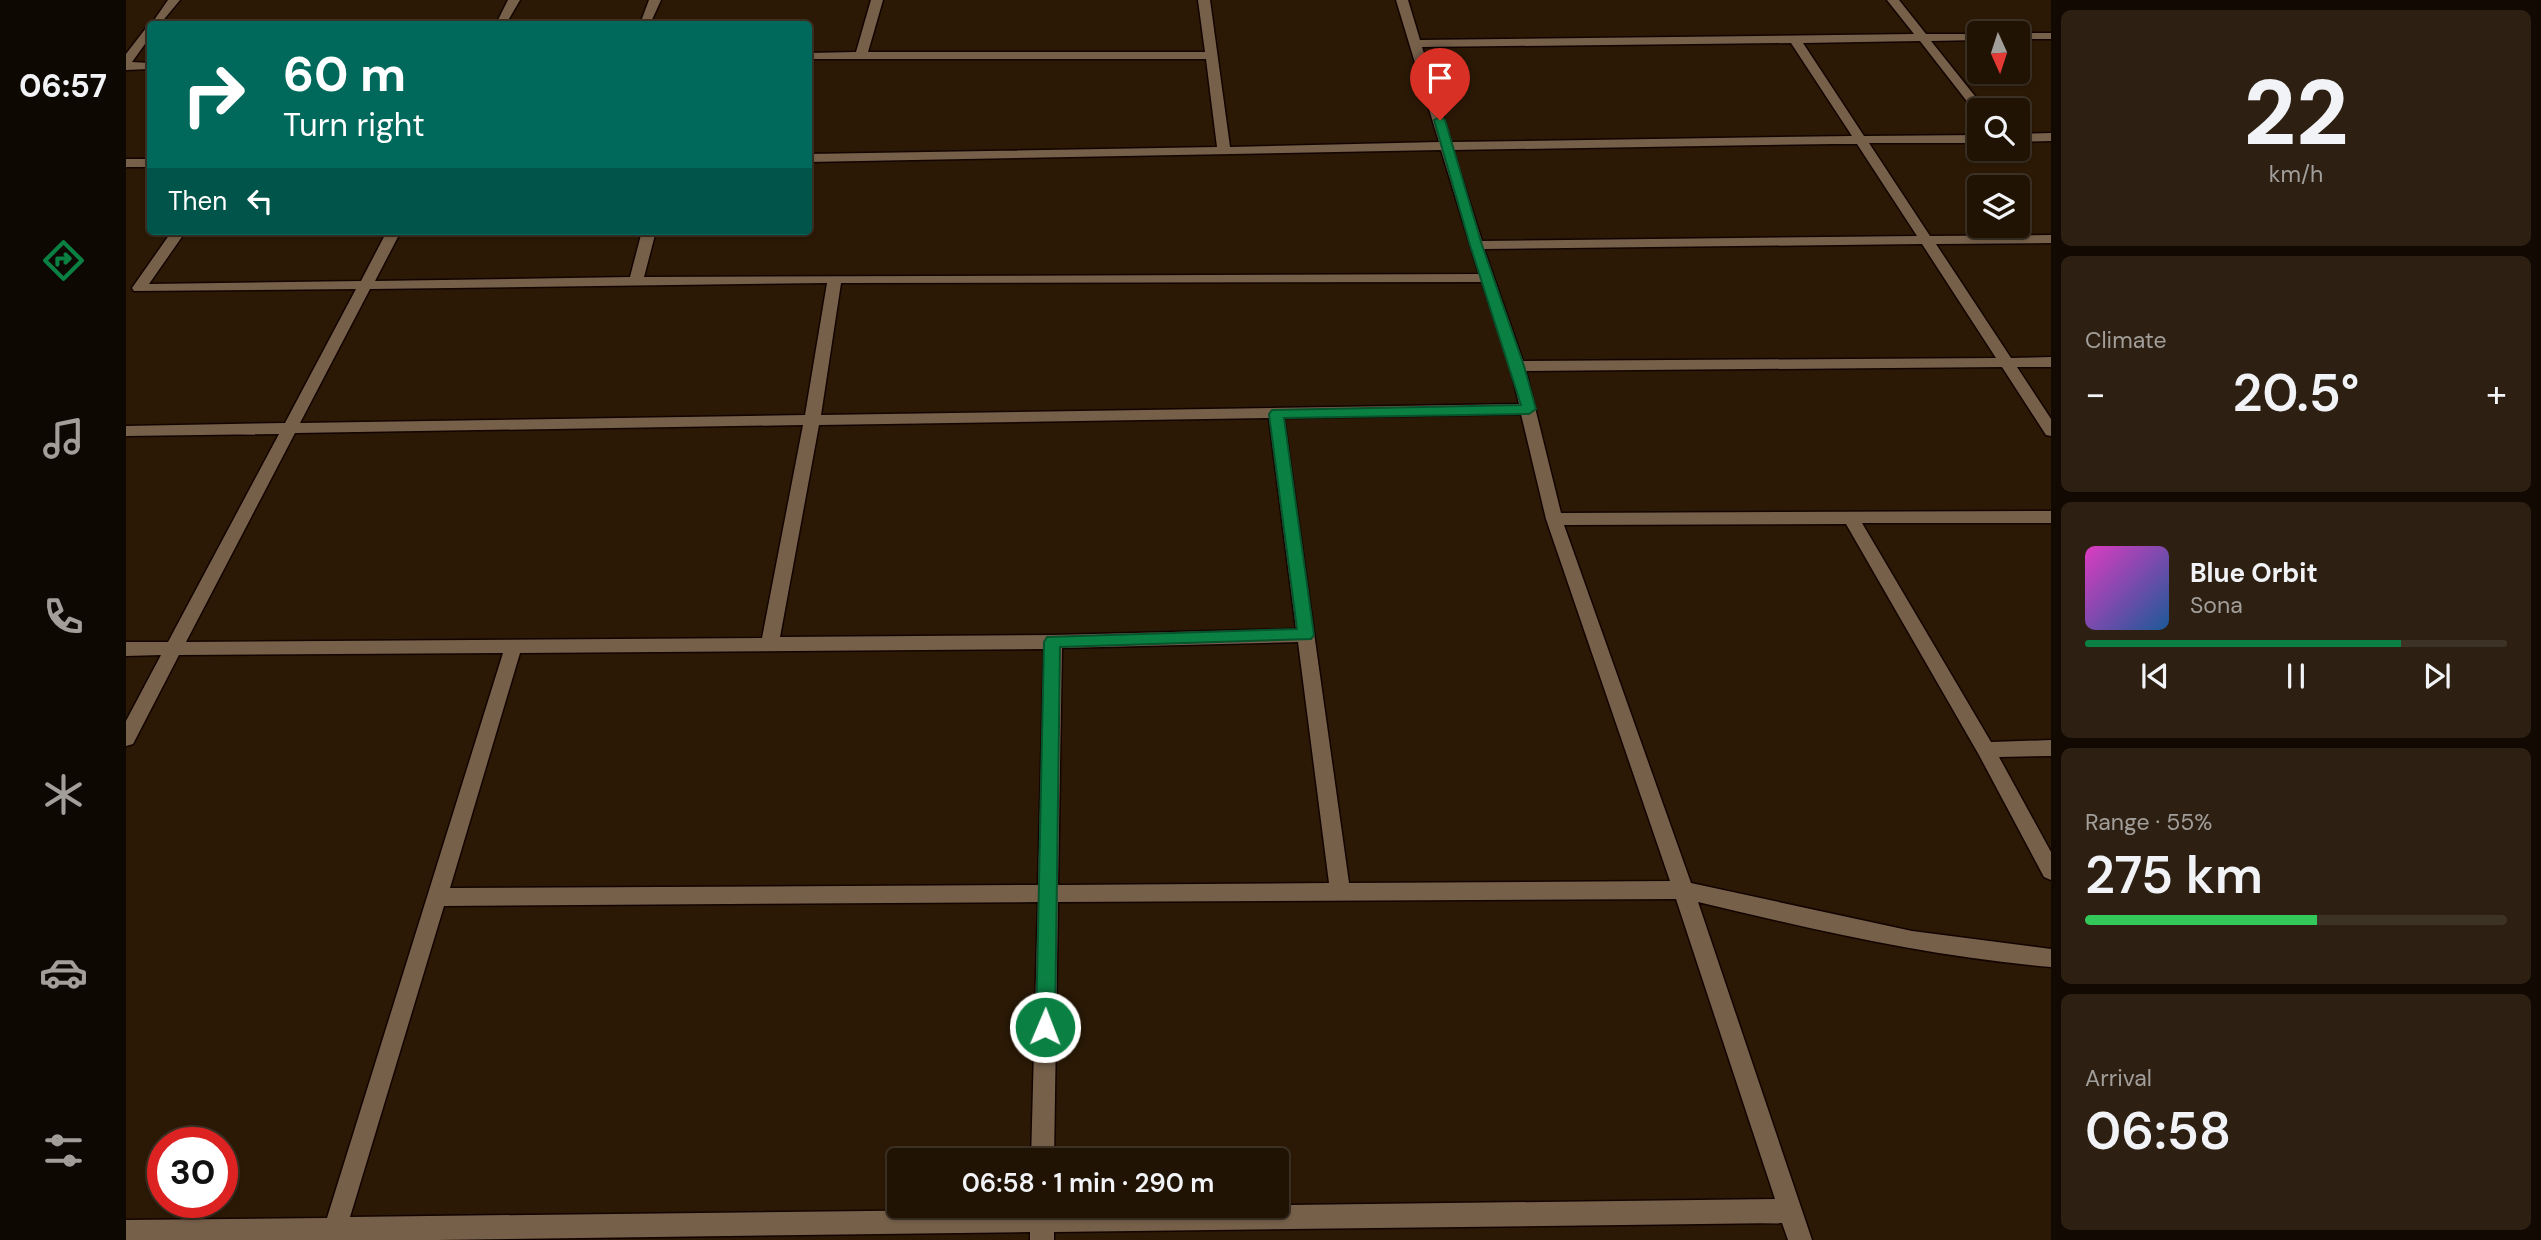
<!DOCTYPE html>
<html lang="en">
<head>
<meta charset="utf-8">
<style>
  body { margin:0; font-family:"DM Sans",sans-serif; background:#2d2013; color:#f1f3f6; height:100vh; display:flex; flex-direction:column; font-size:26px; white-space:nowrap }
  * { box-sizing:border-box; margin:0 }
  p { font-size:23px; color:#a29e9a }
  .icon { flex:none; width:38px; height:38px; fill:none; stroke:currentColor; stroke-width:2; stroke-linecap:round; stroke-linejoin:round }
  .map { position:relative; flex:1; overflow:hidden }
  .drawer { display:flex; flex-direction:column; gap:10px; padding:10px; background:#120a02; width:490px }
  .drawer>* { flex:none }
  .banner { position:absolute; left:21px; top:21px; width:665px; height:214px; border-radius:7px; box-shadow:0 2px 5px #0004,0 0 0 2px #3d3226; background:#00695c; color:#fff; overflow:hidden }
  .needle { width:46px; rotate:177deg }
  .controls { position:absolute; left:1841px; top:21px; display:grid; gap:14px }
  .controls a { display:grid; place-items:center; width:63px; height:63px; border-radius:7px; background:#201304; box-shadow:0 2px 5px #0004,0 0 0 2px #3d3226; font-size:35px }
  .speed { position:absolute; left:21px; top:1127px; display:flex; gap:14px; font-size:35px; font-weight:700; text-align:center }
  .speed>* { display:grid; place-content:center; width:91px; height:91px; border-radius:50%; background:#201304; box-shadow:0 2px 5px #0004,0 0 0 2px #3d3226; line-height:1 }
  .speed .limit { border:10px solid #d22; background:#fff; color:#111 }
  .pin { position:absolute; display:grid; place-items:center; width:60px; height:60px; color:#fff; margin:-72px -30px; border-radius:50% 50% 50% 0; rotate:-45deg; box-shadow:0 0 7px #0007 }
  .pin .icon { rotate:45deg }
  .me { position:absolute; width:77px; margin:-38px; rotate:1deg; stroke-linejoin:round; filter:drop-shadow(0 0 5px #0008) }
  .turn { display:flex; align-items:center; gap:24px; height:147px; padding:0 21px; font-size:32px }
  .turn .icon { width:91px; height:91px; stroke-width:2.5 }
  .turn b { display:block; font-size:49px; line-height:60px }
  .then { display:flex; align-items:center; height:66px; padding:0 21px; background:#0003; gap:14px; font-size:26px }
  .big { font-size:52px; font-weight:600; line-height:1.1 }
  .drawer .widget { flex:1; display:flex; flex-direction:column; justify-content:center; gap:10px; min-width:0; padding:0 24px; border-radius:10px; background:#2d2013 }
  .drawer .dial { align-items:center; gap:0 }
  .dial b { font-size:91px; line-height:1 }
  .song { display:flex; align-items:center; gap:21px }
  .cover { width:84px; height:84px; border-radius:10px; background:linear-gradient(135deg,hsl(310 70% 55%),hsl(210 70% 35%)) }
  .played { height:7px; border-radius:4px; background:linear-gradient(90deg,#0b8043 75%,#3d3226 75%) }
  .keys { display:flex; justify-content:space-around; direction:ltr }
  .heat { display:flex; justify-content:space-between; align-items:center; font-size:38px; direction:ltr }
  .charge { height:10px; border-radius:5px; background:linear-gradient(90deg,#34c759 55%,#3d3226 0) }
  .trip { position:absolute; left:761px; top:1148px; width:402px; height:70px; border-radius:7px; background:#201304; box-shadow:0 2px 5px #0004,0 0 0 2px #3d3226; font-weight:600; line-height:70px; text-align:center }
  main { display:flex; flex:1; min-height:0 }
  .tabs { display:flex; flex-direction:column; width:126px; justify-content:space-around; align-items:center; background:#0d0802; color:#a29e9a }
  .tabs .icon { width:49px; height:49px }
  .tabs .on { color:#0b8043 }
  .tabs b { font-size:32px; color:#f1f3f6 }
  .map>svg:first-child { display:block }
  .lines { fill:none; stroke-linecap:round; stroke-linejoin:round }
  .street-casing { stroke:#130400; stroke-width:3 }
  .street { fill:#76604a; fill-rule:evenodd }
  .route { fill:#0b8043; stroke:#07532c; stroke-width:2 }
</style>
</head>
<body>
<main>
<nav class="tabs">
<b>06:57</b>
<svg class="icon on" aria-label="directions" viewBox="0 0 24 24"><path d="M12 3l9 9-9 9-9-9zM9 14v-3h6M13 9l2 2-2 2"/></svg>
<svg class="icon" aria-label="music" viewBox="0 0 24 24"><path d="M9 18V5l10-2v13"/><circle cx="6" cy="18" r="3"/><circle cx="16" cy="16" r="3"/></svg>
<svg class="icon" aria-label="phone" viewBox="0 0 24 24"><path d="M5 4h4l2 5-3 2q2 4 5 5l2-3 5 2v4C11 20 4 13 5 4z"/></svg>
<svg class="icon" aria-label="climate" viewBox="0 0 24 24"><path d="M12 3v18M4 7l16 10M4 17L20 7"/></svg>
<svg class="icon" aria-label="car" viewBox="0 0 24 24"><path d="M5 17H2v-5l4-1 3-4h7l3 4 3 1v5h-3M9 17h6M6 11h13"/><circle cx="7" cy="17" r="2"/><circle cx="17" cy="17" r="2"/></svg>
<svg class="icon" aria-label="filters" viewBox="0 0 24 24"><path d="M4 7h16M4 17h16"/><circle cx="9" cy="7" r="2"/><circle cx="15" cy="17" r="2"/></svg>
</nav>
<div class="map">
<svg width="1925" height="1240" viewBox="0 0 1925 1240">
  <rect width="100%" height="100%" fill="#2b1905"/>
  <g class="lines">
    <defs>
      <path id="street" d="M42,0H54L34,24L24,26Z
        M382,0H394L380,24H370Z
        M523,0H535L524,24H514Z
        M745,0H757L742,52H1079L1072,0H1084L1104,147L1313,142L1270,0H1282L1294,40L1788,34L1761,0H1773L1800,34H1853V40L1805,41L1860,110H1853V113H1850L1794,41L1677,43L1738,136L1853,135V143H1743L1804,236L1925,235V243L1810,244L1885,358L1925,357V367H1891L1925,419V436L1920,435L1876,367L1400,371L1435,513L1925,511V523H1736L1865,742L1925,740V756L1873,757L1925,852V880L1918,877L1853,755L1720,524L1438,525L1565,883L1786,931L1925,949V967C1805,957 1689,930 1572,902L1686,1240H1662L1656,1223L928,1232V1240H904V1232L310,1240H0V1220L201,1218L377,653L53,655L7,744L0,746V721L35,655L0,656V642H42L153,434L0,436V426L159,423L230,289L8,291L6,288L46,231H60L23,284L235,281L261,231H275L249,281L504,277L516,231H530L518,277L1353,274L1315,150L682,162V154L1091,147L1080,59H682V53L730,52ZM1665,43L1726,136L1325,142L1296,47ZM1707,144H1731L1791,236L1356,241L1327,150ZM1796,244L1870,358L1397,361L1358,249ZM1356,282L1384,366L1393,404L695,415L715,283ZM701,283L679,415L174,423L244,289ZM1395,414L1420,519L1544,881L1223,883L1158,418ZM1143,418L1170,629L927,635L654,637L693,425ZM677,425L636,638L60,642L169,433ZM1172,642L1203,883L932,885L936,648ZM918,649L912,885L324,888L394,653ZM1550,899L1649,1199L928,1208V1206H904V1209L224,1217L318,906L912,902L905,1160H928L932,902Z
        M24,27V37L6,62L24,63V69L0,70V54L20,28Z
        M1889,33H1925V39H1892V33Z
        M1925,133V141L1892,142V134Z
        M0,159H24V167H0Z"/>
    </defs>
    <use href="#street" class="street-casing"/>
    <use href="#street" class="street"/>
  </g>
  <path class="route" d="M1314,117L1319,120L1356,245L1398,366L1410,409L1403,414L1158,418L1188,635L1185,639L934,647L929,1027L926,1034L919,1036L912,1034L910,1027L918,642L921,637L1171,629L1143,414L1146,410L1395,405L1344,245L1308,120Z"/>
</svg>
<div class="controls">
<a><svg class="needle" viewBox="-14 -14 28 28"><path d="M0-13l5 13h-10z" fill="#e53935"/><path d="M0 13l5-13h-10z" fill="#a29e9a"/></svg></a>
<a><svg class="icon" aria-label="search" viewBox="0 0 24 24"><circle cx="10" cy="10" r="6"/><path d="M15 15l6 6"/></svg></a>
<a><svg class="icon" aria-label="layers" viewBox="0 0 24 24"><path d="M12 4l9 5-9 5-9-5zM3 14l9 5 9-5"/></svg></a>
</div>
<div class="speed"><div class="limit">30</div></div>
<div class="pin" style="left:1314px;top:120px;background:#d93025"><svg class="icon" aria-label="arrive" viewBox="0 0 24 24"><path d="M6 21V4h12l-3 4 3 4H6"/></svg></div>
<svg class="me" style="left:919px;top:1027px" viewBox="-20 -20 40 40"><circle r="17" fill="#0b8043" stroke="#fff" stroke-width="3"/><path d="M0-11L8 9 0 5-8 9z" fill="#fff"/></svg>
<div class="trip">06:58 · 1 min · 290 m</div>
<div class="banner">
<div class="turn"><svg class="icon" aria-label="right" viewBox="0 0 24 24"><path d="M7 20v-9h11M14 6l5 5-5 5"/></svg><div><b>60 m</b>Turn right</div></div>
<div class="then">Then<svg class="icon" aria-label="left" viewBox="0 0 24 24"><path d="M17 20v-9H6M10 6l-5 5 5 5"/></svg></div>
</div>
</div>
<section class="drawer">
<div class="widget dial"><b>22</b><p>km/h</p></div>
<div class="widget"><p>Climate</p>
<div class="heat"><a>−</a><b class="big">20.5°</b><a>+</a></div>
</div>
<div class="widget">
<div class="song"><i class="cover"></i><div><b>Blue Orbit</b><p>Sona</p></div></div>
<div class="played"></div>
<div class="keys"><svg class="icon" aria-label="previous" viewBox="0 0 24 24"><path d="M18 5L8 12l10 7zM5 5v14"/></svg><svg class="icon" aria-label="pause" viewBox="0 0 24 24"><path d="M8 5v14M16 5v14"/></svg><svg class="icon" aria-label="next" viewBox="0 0 24 24"><path d="M6 5l10 7-10 7zM19 5v14"/></svg></div>
</div>
<div class="widget"><p>Range · 55%</p><b class="big">275 km</b><div class="charge"></div></div>
<div class="widget"><p>Arrival</p><b class="big">06:58</b></div>
</section>
</main>
</body>
</html>
